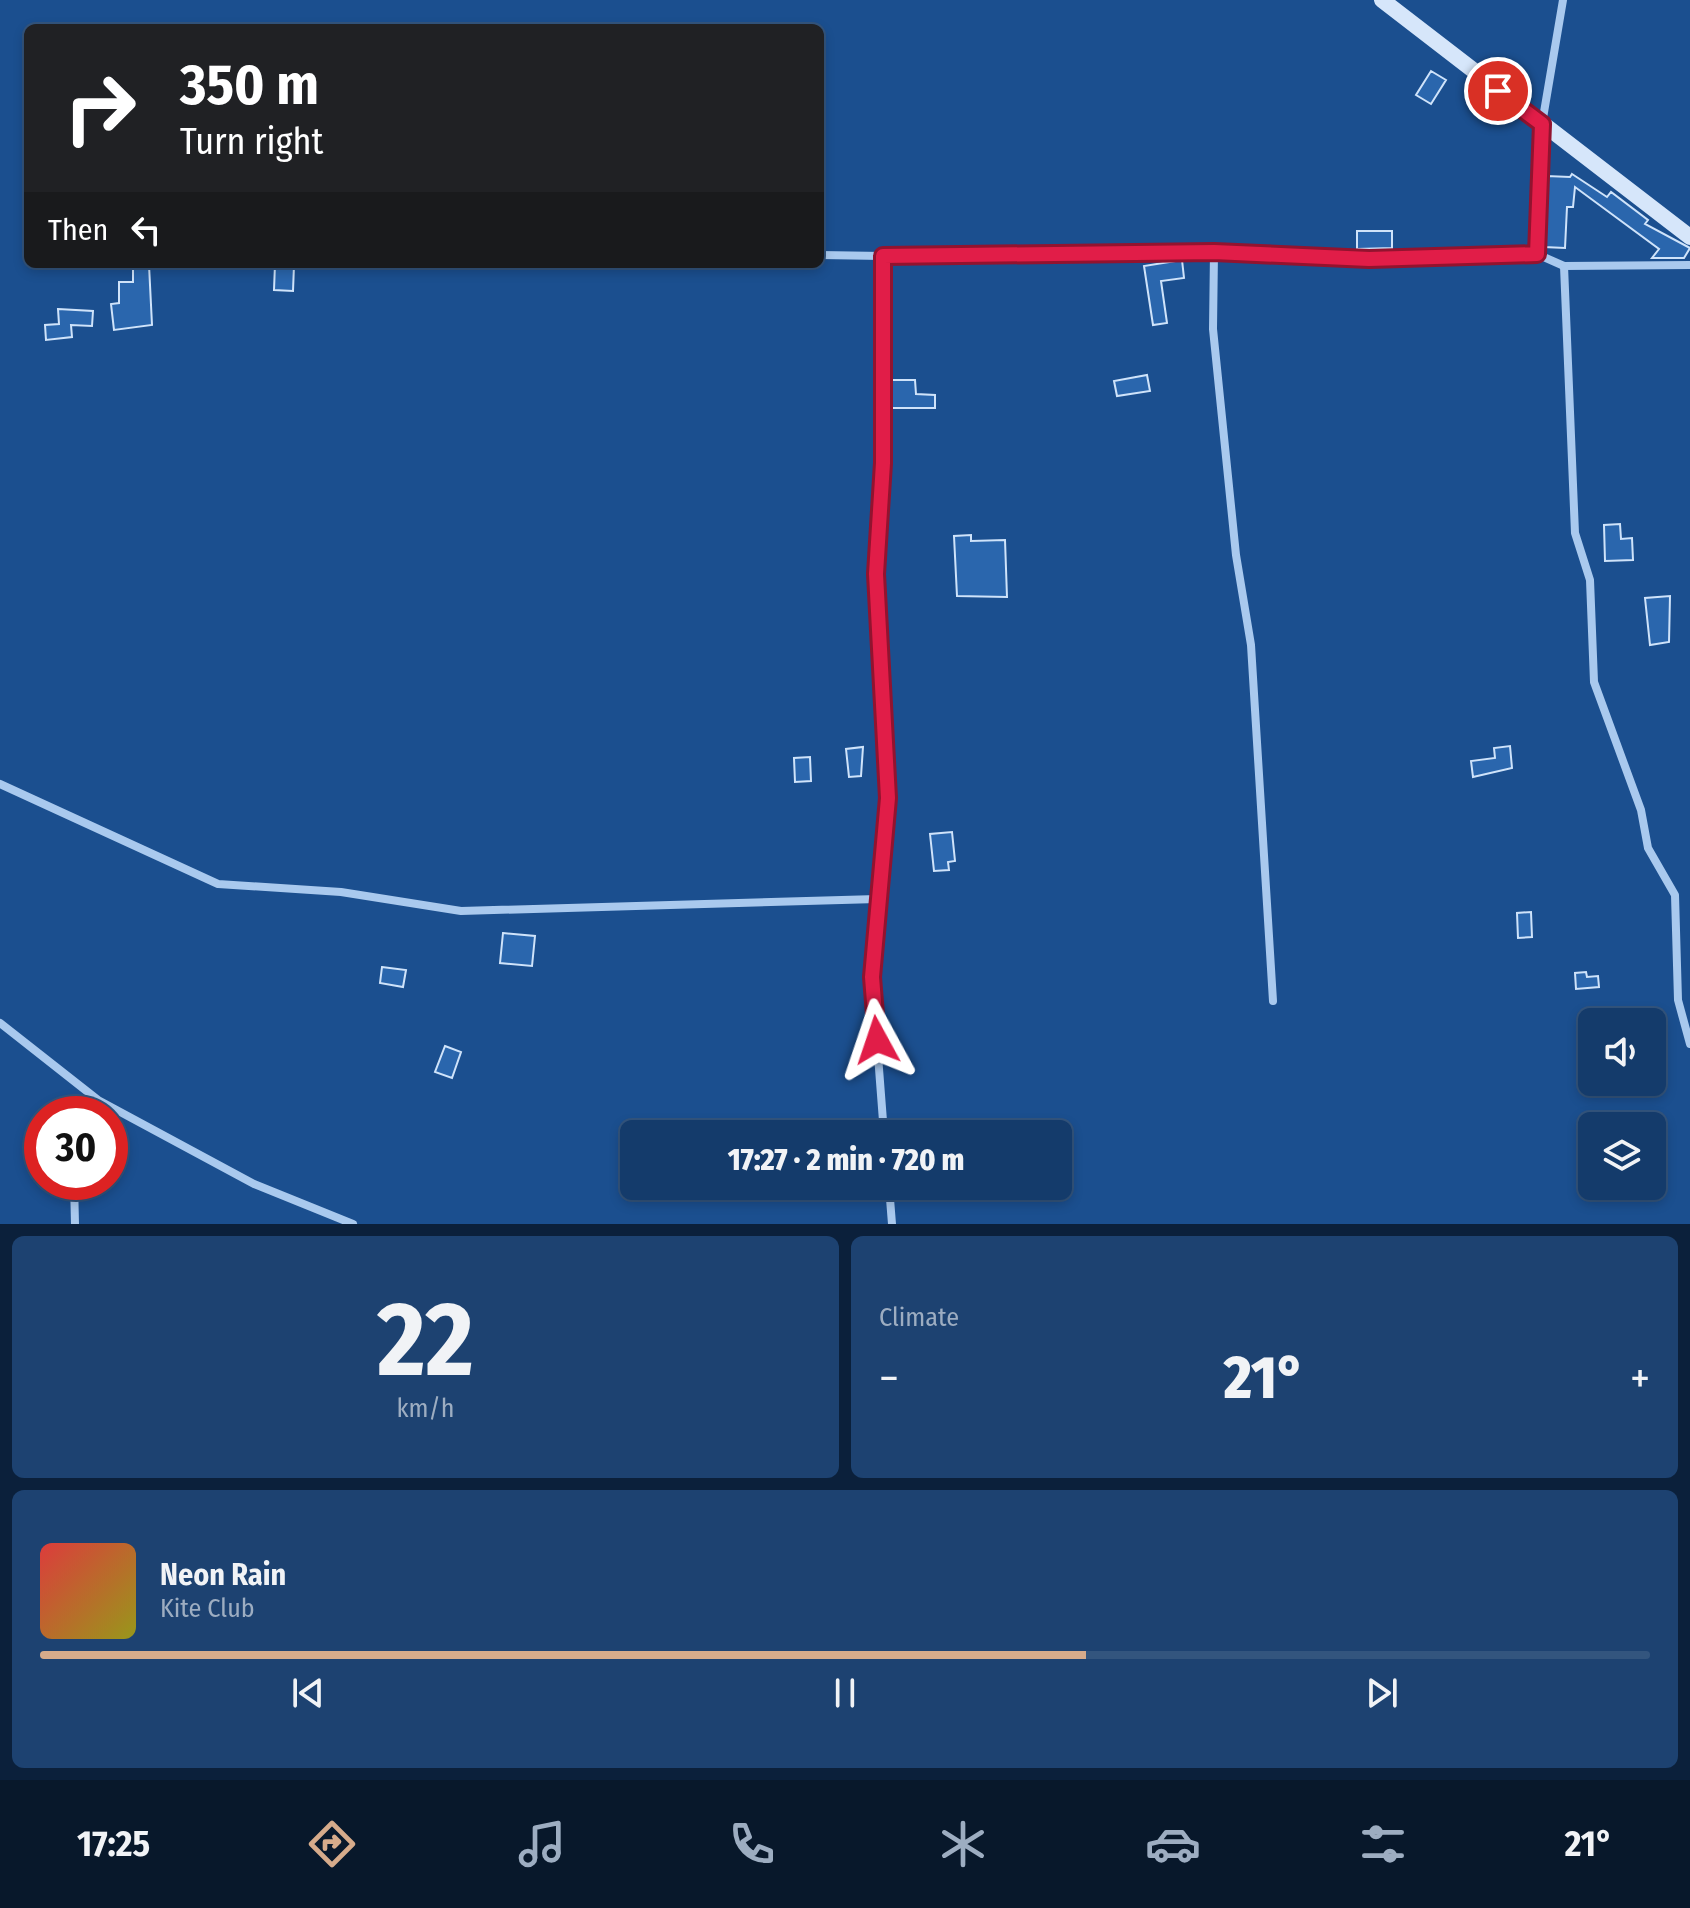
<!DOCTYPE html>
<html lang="en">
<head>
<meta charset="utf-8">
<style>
  body { margin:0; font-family:"Fira Sans Condensed",sans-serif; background:#1d4271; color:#f1f3f6; height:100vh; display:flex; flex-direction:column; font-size:30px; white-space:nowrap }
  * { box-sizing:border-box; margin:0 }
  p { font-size:26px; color:#9dadc1 }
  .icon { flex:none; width:44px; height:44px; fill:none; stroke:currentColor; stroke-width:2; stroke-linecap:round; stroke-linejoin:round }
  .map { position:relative; height:1224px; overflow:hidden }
  .panel { display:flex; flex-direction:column; gap:12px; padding:12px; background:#0b203b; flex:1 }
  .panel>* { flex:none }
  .hud { position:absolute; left:24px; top:24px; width:800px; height:244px; border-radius:12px; box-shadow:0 4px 12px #0003,0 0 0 2px #33557e; background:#202124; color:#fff; overflow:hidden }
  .buttons { position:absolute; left:1578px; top:1008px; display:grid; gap:16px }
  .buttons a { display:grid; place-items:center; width:88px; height:88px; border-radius:12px; background:#143b6b; box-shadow:0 4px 12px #0003,0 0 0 2px #33557e; font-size:40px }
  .speed { position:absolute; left:24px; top:1096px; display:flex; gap:16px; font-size:40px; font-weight:700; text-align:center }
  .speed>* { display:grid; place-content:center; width:104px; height:104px; border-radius:50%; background:#143b6b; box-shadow:0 4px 12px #0003,0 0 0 2px #33557e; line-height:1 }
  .speed .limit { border:12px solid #d22; background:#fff; color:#111 }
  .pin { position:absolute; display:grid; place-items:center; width:68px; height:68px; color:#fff; margin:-34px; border:4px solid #fff; border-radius:50%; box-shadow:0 2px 8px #0007 }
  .me { position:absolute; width:88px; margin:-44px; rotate:355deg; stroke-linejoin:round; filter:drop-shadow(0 0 6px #0008) }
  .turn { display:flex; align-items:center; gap:28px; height:168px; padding:0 24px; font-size:36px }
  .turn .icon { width:104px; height:104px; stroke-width:2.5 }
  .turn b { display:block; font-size:56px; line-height:68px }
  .then { display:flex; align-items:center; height:76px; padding:0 24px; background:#0003; gap:16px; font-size:30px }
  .big { font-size:60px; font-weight:800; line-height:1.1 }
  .panel .widget { flex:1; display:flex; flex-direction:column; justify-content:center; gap:12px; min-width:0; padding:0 28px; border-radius:12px; background:#1d4271 }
  .panel .dial { align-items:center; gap:0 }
  .dial b { font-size:104px; line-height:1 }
  .song { display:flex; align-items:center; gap:24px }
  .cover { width:96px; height:96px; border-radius:12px; background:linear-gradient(135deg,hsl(0 70% 55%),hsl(60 70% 35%)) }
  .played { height:8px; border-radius:4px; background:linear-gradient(90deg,#d6ab8b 65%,#33557e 65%) }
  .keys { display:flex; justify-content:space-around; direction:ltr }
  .heat { display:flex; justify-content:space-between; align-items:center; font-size:44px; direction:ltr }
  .panel .tiles { flex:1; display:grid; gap:12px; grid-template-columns:1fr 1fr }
  .widget:last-child { grid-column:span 2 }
  .trip { position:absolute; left:620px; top:1120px; width:452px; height:80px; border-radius:12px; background:#143b6b; box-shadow:0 4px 12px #0003,0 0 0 2px #33557e; font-weight:800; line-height:80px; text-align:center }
  .menu { display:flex; height:128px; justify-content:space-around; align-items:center; background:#08182b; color:#9dadc1 }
  .menu .icon { width:56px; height:56px }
  .menu .on { color:#d6ab8b }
  .menu b { font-size:36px; color:#f1f3f6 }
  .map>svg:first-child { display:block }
  .building { fill:#2a66ad; stroke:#cfe3fa; stroke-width:2 }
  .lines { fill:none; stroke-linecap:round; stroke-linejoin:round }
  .minor { stroke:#a9c9ee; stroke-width:8 }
  .secondary { stroke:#d6e6fa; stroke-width:16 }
  .route-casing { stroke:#92132f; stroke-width:20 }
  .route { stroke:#e11d48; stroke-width:14 }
</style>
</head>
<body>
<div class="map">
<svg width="1690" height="1224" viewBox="0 0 1690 1224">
  <rect width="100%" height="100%" fill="#1b4f8f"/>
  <path class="building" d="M1431,71L1446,80L1431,104L1416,95Z
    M1572,174L1607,197L1611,192L1648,220L1645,224L1690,248L1684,258H1652L1659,249L1575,187L1573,207H1567L1565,248L1544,247L1547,176L1570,177Z
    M1357,231H1392V248L1357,249Z
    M1182,260L1184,278L1161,281L1167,323L1153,325L1144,266Z
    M275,264L294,265L293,291L274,290Z
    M133,265H149L152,325L114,330L111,304L119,303V282H133Z
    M58,309L93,311L92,326L71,325L72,337L46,340L45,325L59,324Z
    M1147,375L1150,391L1117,396L1114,381Z
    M890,380H915L916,394L935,395V408H890Z
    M1620,524L1621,539L1632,538L1633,560L1605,561L1604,525Z
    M971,535V541L1005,540L1007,597L957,596L954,536Z
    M1670,596L1669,642L1650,645L1645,598Z
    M1510,746L1512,768L1473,777L1471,761L1495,758L1494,748Z
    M863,747L861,776L849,777L846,749Z
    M810,757L811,781L795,782L794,758Z
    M952,832L955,861L948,862L949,870L934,871L930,834Z
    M1531,912L1532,937L1518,938L1517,913Z
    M503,933L535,936L532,966L500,963Z
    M382,967L406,970L403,987L380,983Z
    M1586,972L1587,977L1598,976L1599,987L1576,989L1575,973Z
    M445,1046L461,1052L452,1078L435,1072Z"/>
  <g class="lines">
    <path class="minor" d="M1214,252L1213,329L1236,555L1251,645L1273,1001
      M1537,254L1542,124L1563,0
      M820,255L883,256V463L876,574L888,798L872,977L884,1134
      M883,256L1214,252L1369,259L1537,254L1564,266L1690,265
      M1564,266L1575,533L1590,580L1594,682L1641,810L1648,848L1675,895L1678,1000L1690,1044
      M0,784L218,884L341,892L461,911L877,899
      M0,1023L98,1100L94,1114
      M98,1100L254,1184L353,1224
      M74,1182L75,1224
      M889,1186L892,1224"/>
    <path class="secondary" d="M1382,0L1690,237"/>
  </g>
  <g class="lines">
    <defs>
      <path id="route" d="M877,1040L872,977L888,798L876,574L883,463V256L1214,252L1369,259L1537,254L1542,124L1498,91"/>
    </defs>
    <use href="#route" class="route-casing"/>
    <use href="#route" class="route"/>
  </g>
</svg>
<div class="buttons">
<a><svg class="icon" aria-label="sound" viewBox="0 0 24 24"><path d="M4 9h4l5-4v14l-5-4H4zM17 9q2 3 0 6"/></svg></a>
<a><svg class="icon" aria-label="layers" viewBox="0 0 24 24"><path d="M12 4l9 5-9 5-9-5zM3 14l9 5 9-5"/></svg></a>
</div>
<div class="speed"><div class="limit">30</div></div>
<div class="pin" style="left:1498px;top:91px;background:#d93025"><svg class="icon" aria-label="arrive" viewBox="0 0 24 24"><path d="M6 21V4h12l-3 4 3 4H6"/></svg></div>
<svg class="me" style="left:877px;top:1040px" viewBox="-20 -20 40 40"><path d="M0-17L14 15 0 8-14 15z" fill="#e11d48" stroke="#fff" stroke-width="4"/></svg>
<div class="trip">17:27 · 2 min · 720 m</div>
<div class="hud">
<div class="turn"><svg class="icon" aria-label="right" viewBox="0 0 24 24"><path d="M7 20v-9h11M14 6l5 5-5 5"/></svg><div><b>350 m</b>Turn right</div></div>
<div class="then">Then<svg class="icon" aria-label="left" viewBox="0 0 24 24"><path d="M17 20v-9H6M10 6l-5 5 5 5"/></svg></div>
</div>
</div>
<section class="panel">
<div class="tiles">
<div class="widget dial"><b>22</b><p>km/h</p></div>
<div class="widget"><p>Climate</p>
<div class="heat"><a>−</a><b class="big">21°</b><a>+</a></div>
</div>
<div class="widget">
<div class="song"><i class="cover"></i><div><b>Neon Rain</b><p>Kite Club</p></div></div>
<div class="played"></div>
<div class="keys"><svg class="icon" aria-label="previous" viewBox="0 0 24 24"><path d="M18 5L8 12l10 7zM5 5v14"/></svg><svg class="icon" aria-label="pause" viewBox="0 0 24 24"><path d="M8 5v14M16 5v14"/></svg><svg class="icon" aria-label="next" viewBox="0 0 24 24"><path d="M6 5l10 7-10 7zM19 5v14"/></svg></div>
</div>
</div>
</section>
<nav class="menu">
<b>17:25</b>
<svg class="icon on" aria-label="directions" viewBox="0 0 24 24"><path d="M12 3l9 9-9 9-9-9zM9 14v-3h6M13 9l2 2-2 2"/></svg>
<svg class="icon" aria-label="music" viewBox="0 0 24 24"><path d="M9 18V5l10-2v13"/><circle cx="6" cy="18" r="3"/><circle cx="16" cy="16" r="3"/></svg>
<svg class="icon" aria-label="phone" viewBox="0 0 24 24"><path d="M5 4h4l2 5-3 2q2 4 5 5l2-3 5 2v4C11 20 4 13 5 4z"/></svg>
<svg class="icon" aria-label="climate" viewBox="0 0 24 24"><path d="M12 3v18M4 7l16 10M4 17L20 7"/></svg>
<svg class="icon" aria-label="car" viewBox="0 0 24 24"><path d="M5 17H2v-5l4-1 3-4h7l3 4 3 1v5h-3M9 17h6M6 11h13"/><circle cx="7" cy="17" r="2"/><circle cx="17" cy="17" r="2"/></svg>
<svg class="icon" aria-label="filters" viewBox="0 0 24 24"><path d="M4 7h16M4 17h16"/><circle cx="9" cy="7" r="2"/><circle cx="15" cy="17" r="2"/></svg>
<b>21°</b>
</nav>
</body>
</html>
